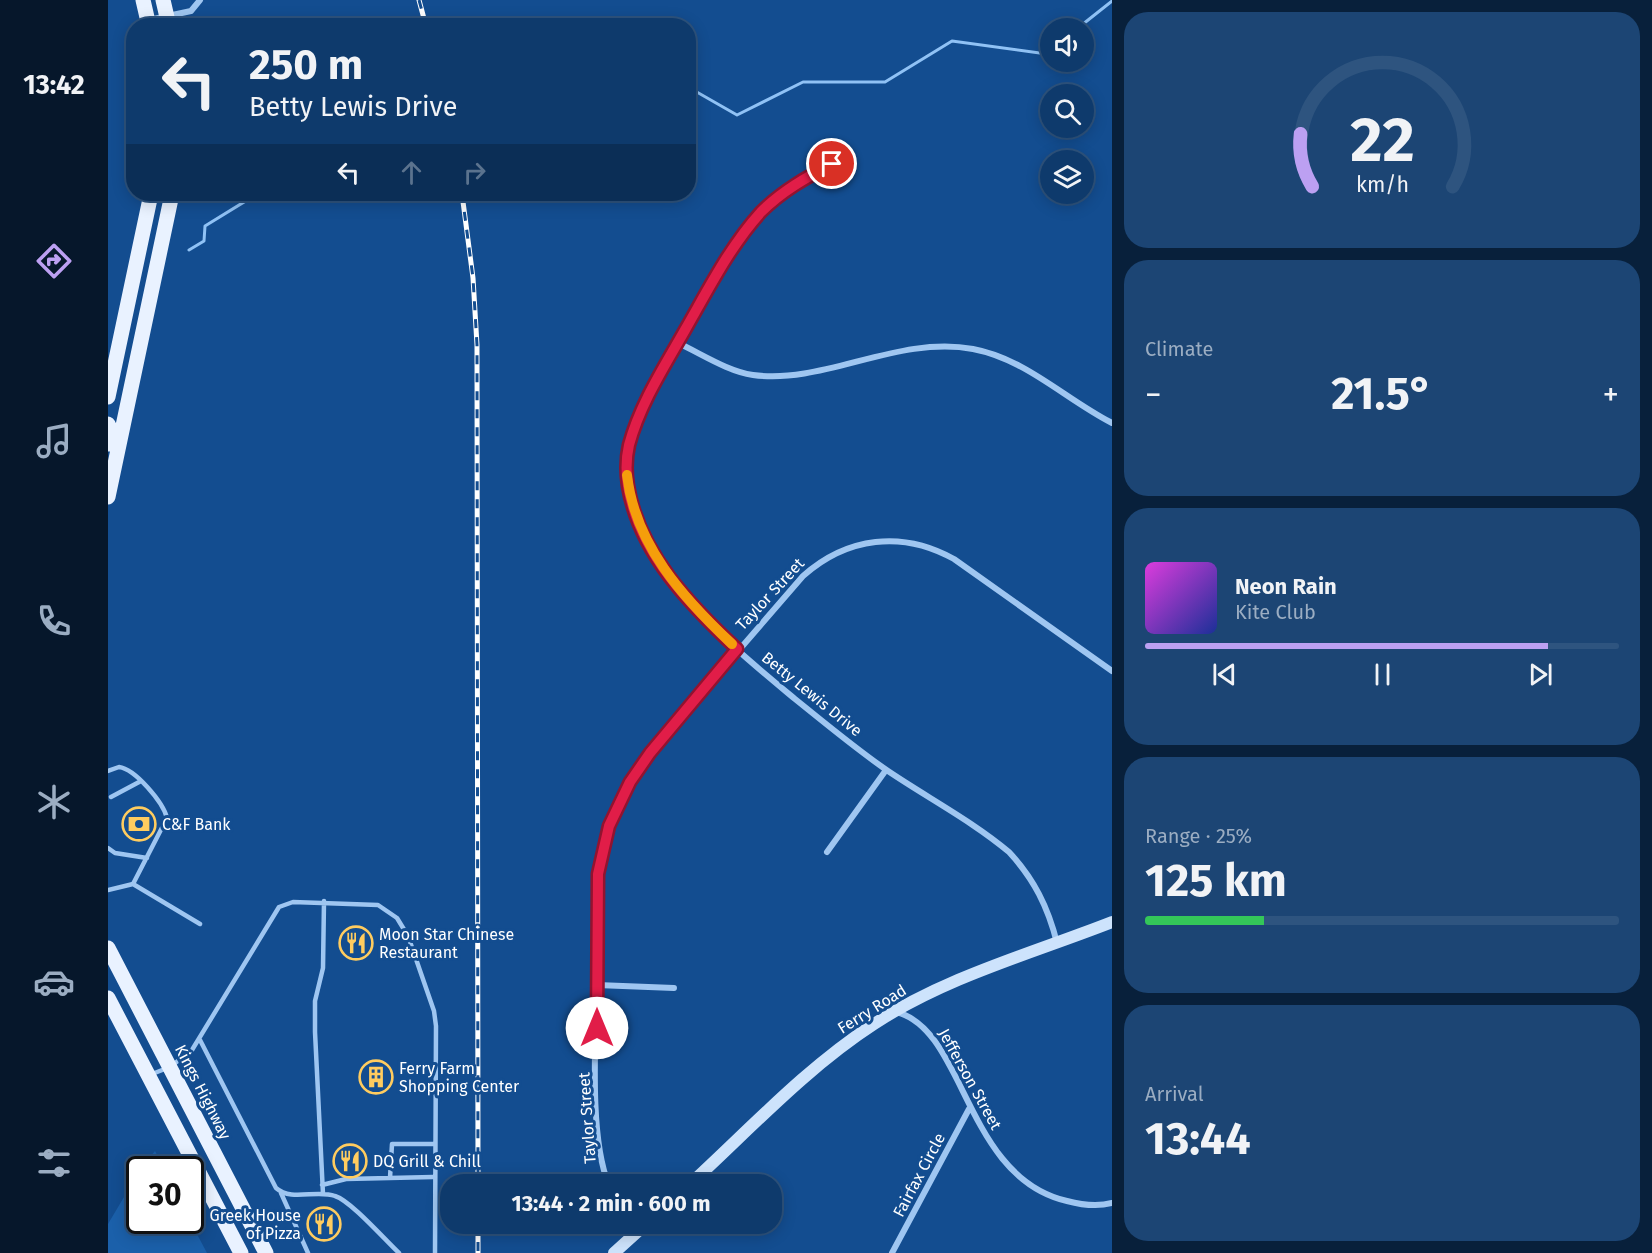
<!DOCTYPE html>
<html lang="en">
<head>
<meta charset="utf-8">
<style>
  body { margin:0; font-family:"Fira Sans",sans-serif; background:#1c4574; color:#f1f3f6; height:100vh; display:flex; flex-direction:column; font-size:22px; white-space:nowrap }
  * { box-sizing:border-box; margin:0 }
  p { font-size:20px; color:#9badc2 }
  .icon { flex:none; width:33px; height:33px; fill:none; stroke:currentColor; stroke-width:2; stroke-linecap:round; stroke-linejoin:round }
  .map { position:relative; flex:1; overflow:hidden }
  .sheet { display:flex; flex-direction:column; gap:12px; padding:12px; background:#08203b; width:540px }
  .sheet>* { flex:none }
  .banner { position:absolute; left:18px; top:18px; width:570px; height:183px; border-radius:24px; box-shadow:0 3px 15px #0003,0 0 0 2px #2e547f; background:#0e3a6c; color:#f1f3f6; overflow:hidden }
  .buttons { position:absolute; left:932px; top:18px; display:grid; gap:12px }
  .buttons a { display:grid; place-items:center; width:54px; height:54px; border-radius:50%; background:#0e3a6c; box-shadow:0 3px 15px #0003,0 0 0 2px #2e547f; font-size:30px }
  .speed { position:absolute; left:18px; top:1156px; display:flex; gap:12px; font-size:30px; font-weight:700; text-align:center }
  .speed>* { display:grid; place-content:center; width:78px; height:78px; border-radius:50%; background:#0e3a6c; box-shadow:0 3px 15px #0003,0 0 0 2px #2e547f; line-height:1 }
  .speed .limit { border:3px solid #111; border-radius:9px; background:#fff; color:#111 }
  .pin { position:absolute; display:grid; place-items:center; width:51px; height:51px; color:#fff; margin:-26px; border:3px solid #fff; border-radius:50%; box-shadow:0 2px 6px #0007 }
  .me { position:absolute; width:66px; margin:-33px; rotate:0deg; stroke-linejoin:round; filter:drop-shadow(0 0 4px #0008) }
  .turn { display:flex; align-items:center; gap:21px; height:126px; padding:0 24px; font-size:27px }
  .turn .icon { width:78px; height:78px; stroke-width:2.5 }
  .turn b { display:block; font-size:42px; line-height:51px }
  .lanes { display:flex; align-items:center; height:57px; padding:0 24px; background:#0003; justify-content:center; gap:30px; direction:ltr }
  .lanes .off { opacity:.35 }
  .big { font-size:45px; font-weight:700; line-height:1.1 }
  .sheet .tile { flex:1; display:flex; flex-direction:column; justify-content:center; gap:9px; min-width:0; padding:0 21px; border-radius:24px; background:#1c4574 }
  .sheet .dial { align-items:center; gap:0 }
  .dial svg { height:156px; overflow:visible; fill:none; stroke:#2e547f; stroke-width:7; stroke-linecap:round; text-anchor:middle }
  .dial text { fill:#f1f3f6; stroke:none }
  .song { display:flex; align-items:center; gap:18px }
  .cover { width:72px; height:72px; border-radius:9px; background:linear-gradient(135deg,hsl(300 70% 55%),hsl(230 70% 35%)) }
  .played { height:6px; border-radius:3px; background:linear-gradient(90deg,#bca0f2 85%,#2e547f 85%) }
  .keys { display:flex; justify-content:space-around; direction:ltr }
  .heat { display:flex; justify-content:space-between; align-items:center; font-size:33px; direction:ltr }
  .charge { height:9px; border-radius:4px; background:linear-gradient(90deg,#34c759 25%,#2e547f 0) }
  .trip { position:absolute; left:332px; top:1174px; width:342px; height:60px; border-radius:24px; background:#0e3a6c; box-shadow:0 3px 15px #0003,0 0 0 2px #2e547f; font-weight:700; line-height:60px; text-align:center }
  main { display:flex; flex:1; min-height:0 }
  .tabs { display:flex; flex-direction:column; width:108px; justify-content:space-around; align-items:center; background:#06172b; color:#9badc2 }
  .tabs .icon { width:42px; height:42px }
  .tabs .current { color:#bca0f2 }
  .tabs b { font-size:27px; color:#f1f3f6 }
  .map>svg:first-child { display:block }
  .green { fill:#1b60aa }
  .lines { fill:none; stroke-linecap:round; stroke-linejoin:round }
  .stream { stroke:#90c2f5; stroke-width:3 }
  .service { stroke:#9fc6f1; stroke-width:4.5 }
  .minor { stroke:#9fc6f1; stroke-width:6 }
  .secondary { stroke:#cde3fc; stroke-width:12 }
  .primary { stroke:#e9f2ff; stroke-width:15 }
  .rail-casing { stroke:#fff; stroke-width:5 }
  .rail { stroke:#134d90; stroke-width:3; stroke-dasharray:9; stroke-linecap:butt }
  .route-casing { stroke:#92132f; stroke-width:15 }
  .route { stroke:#e11d48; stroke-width:10 }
  .slow { stroke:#f59e0b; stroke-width:10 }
  .labels { text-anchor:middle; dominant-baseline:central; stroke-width:6; stroke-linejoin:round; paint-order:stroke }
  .street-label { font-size:16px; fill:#fff; stroke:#134d90 }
  .poi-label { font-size:16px; fill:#fff; stroke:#134d90; text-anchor:start }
</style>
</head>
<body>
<main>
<nav class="tabs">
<b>13:42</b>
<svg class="icon current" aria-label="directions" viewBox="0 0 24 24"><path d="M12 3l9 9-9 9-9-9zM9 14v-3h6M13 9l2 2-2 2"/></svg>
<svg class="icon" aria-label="music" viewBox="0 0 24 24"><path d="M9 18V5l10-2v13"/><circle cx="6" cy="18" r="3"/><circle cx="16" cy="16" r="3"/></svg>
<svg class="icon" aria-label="phone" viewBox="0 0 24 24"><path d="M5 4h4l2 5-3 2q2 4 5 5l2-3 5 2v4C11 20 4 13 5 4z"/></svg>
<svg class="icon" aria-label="climate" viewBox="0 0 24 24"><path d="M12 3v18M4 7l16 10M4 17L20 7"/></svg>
<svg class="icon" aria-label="car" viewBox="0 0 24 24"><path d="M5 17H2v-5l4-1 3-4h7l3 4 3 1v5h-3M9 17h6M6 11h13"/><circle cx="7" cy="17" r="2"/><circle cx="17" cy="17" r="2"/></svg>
<svg class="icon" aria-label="filters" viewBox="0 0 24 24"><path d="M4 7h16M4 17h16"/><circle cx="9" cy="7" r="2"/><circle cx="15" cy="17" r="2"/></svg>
</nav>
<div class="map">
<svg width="1004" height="1253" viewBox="0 0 1004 1253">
  <rect width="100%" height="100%" fill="#134d90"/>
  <path class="green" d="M47,1151L57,1170H32L33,1168Z
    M32,1170V1221H82L99,1253H0V1224Z"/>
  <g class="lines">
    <path class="stream" d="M970,28L1004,1
      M580,87L629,115L695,82H777L844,41L939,54L942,51
      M81,250L96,241L97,226L149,194"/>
    <path class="service" d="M0,771L11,767C27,769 55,802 59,818L25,884L0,890
      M3,797L33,781
      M0,848L7,853L39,858
      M25,884L92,924
      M92,1040L168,1188C184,1202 208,1189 227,1196C243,1201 277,1240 291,1253
      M44,1074L62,1067L84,1050L171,907L185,902L270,905L289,918L300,936L326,1011L328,1026L327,1253
      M282,1178L284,1144H325
      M214,1185L238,1179L325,1177
      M173,1193L200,1253
      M215,1194L207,1032V1001L215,968L216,901"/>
    <path class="minor" d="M41,20L83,11L92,0
      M725,164C641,206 618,259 573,337C554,371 525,411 520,452C508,554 617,641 687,699C717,723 748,749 780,771C820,798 864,821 901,852C926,879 940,907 949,943
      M570,343C594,354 619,371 645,375C716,385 789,335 865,349C918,359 957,399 1004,423
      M719,852L778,770
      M489,985L566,988
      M788,1012C858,1029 856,1177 959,1201C974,1205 989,1207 1004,1203
      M501,1185C479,1134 489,1021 489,963C489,927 485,886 494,850C503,814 522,783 542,753L695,576C739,537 794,530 846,559L1004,671
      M784,1253L861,1109"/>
    <path class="secondary" d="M581,1185C640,1131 698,1068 766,1024C837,977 925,953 1004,922
      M506,1253L538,1224"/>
    <path class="primary" d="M35,0L41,26
      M55,0L61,26
      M0,397L43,194
      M0,424L2,428L0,444
      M0,497L64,194
      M0,948L158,1253
      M0,998L133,1253"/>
    <defs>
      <path id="rail" d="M311,0L318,26
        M354,194L365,278L369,345L370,1185
        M370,1224V1253"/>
    </defs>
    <use href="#rail" class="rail-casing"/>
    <use href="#rail" class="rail"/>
  </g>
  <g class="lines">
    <defs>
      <path id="route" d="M489,1028L490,874L501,826L522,782L542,753L629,649C582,605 531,553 520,486C518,473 518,458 521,445C532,404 556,367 577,330C600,290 622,246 653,212C674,191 699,177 724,164"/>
    </defs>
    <use href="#route" class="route-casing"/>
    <use href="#route" class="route"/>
    <path class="slow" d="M519,475C527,545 575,598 624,644"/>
  </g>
  <defs>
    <symbol id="bank-ring" viewBox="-11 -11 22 22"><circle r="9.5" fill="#134d90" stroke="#ffcc5f" stroke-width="1.5"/><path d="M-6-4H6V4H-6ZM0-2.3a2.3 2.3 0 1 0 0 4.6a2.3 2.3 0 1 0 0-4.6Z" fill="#ffcc5f"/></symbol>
    <symbol id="restaurant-ring" viewBox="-11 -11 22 22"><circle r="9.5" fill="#134d90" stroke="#ffcc5f" stroke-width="1.5"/><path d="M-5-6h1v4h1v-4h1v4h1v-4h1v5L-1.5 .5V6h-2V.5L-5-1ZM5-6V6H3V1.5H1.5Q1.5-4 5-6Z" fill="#ffcc5f"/></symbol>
    <symbol id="building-ring" viewBox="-11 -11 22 22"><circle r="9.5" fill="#134d90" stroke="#ffcc5f" stroke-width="1.5"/><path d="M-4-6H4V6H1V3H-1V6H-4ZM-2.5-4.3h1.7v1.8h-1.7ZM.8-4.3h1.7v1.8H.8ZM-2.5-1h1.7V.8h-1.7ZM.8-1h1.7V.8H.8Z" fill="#ffcc5f"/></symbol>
  </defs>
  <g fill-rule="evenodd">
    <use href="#bank-ring" x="12" y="805" width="38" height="38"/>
    <use href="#restaurant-ring" x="229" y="924" width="38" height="38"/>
    <use href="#building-ring" x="249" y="1058" width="38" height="38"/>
    <use href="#restaurant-ring" x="223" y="1142" width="38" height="38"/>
    <use href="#restaurant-ring" x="197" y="1205" width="38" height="38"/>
  </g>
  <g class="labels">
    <g class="street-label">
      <text transform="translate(662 594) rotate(-47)">Taylor Street</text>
      <text transform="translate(704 694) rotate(39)">Betty Lewis Drive</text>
      <text transform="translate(764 1009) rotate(-32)">Ferry Road</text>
      <text transform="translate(862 1079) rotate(61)">Jefferson Street</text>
      <text transform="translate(95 1092) rotate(63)">Kings Highway</text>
      <text transform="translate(479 1118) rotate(-94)">Taylor Street</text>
      <text transform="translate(811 1175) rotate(-62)">Fairfax Circle</text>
    </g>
    <g class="poi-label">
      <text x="54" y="824">C&amp;F Bank</text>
      <text x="271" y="934">Moon Star Chinese<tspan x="271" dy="18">Restaurant</tspan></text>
      <text x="291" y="1068">Ferry Farm<tspan x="291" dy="18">Shopping Center</tspan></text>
      <text x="265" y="1161">DQ Grill &amp; Chill</text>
      <text x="193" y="1215" text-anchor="end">Greek House<tspan x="193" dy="18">of Pizza</tspan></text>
    </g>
  </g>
</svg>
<div class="buttons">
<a><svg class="icon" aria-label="sound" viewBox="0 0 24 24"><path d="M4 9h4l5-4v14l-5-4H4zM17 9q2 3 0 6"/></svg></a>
<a><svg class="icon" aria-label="search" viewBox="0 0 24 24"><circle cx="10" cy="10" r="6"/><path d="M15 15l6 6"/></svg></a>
<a><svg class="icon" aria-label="layers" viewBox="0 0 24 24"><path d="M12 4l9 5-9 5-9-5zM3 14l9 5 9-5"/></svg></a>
</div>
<div class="speed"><div class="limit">30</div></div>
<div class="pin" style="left:724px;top:164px;background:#d93025"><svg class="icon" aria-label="arrive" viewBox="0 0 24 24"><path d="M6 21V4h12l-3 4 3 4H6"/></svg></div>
<svg class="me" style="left:489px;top:1028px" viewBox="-20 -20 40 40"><circle r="19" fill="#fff"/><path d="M0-13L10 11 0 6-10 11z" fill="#e11d48"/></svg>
<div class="trip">13:44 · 2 min · 600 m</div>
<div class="banner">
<div class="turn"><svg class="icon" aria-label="left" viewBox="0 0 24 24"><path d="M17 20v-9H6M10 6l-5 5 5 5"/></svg><div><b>250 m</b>Betty Lewis Drive</div></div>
<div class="lanes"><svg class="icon" aria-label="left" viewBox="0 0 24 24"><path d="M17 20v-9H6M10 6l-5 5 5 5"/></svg><svg class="icon off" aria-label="ahead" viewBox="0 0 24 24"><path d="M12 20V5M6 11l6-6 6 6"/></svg><svg class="icon off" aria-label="right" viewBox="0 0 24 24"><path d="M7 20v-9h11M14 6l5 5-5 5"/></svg></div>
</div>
</div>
<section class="sheet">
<div class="tile dial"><svg viewBox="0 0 100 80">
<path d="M14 69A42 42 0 1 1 86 69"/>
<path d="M14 69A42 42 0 0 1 8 42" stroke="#bca0f2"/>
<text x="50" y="56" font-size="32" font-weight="700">22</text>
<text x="50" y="72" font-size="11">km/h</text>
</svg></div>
<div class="tile"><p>Climate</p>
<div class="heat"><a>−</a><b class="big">21.5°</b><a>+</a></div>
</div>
<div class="tile">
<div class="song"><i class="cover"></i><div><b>Neon Rain</b><p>Kite Club</p></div></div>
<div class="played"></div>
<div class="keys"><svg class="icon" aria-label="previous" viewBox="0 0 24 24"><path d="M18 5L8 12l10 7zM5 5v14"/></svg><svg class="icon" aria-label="pause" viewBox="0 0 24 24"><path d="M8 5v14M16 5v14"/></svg><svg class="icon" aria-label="next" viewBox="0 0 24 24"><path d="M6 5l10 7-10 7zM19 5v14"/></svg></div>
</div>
<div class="tile"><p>Range · 25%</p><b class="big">125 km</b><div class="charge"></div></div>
<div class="tile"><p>Arrival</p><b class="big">13:44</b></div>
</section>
</main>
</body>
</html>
